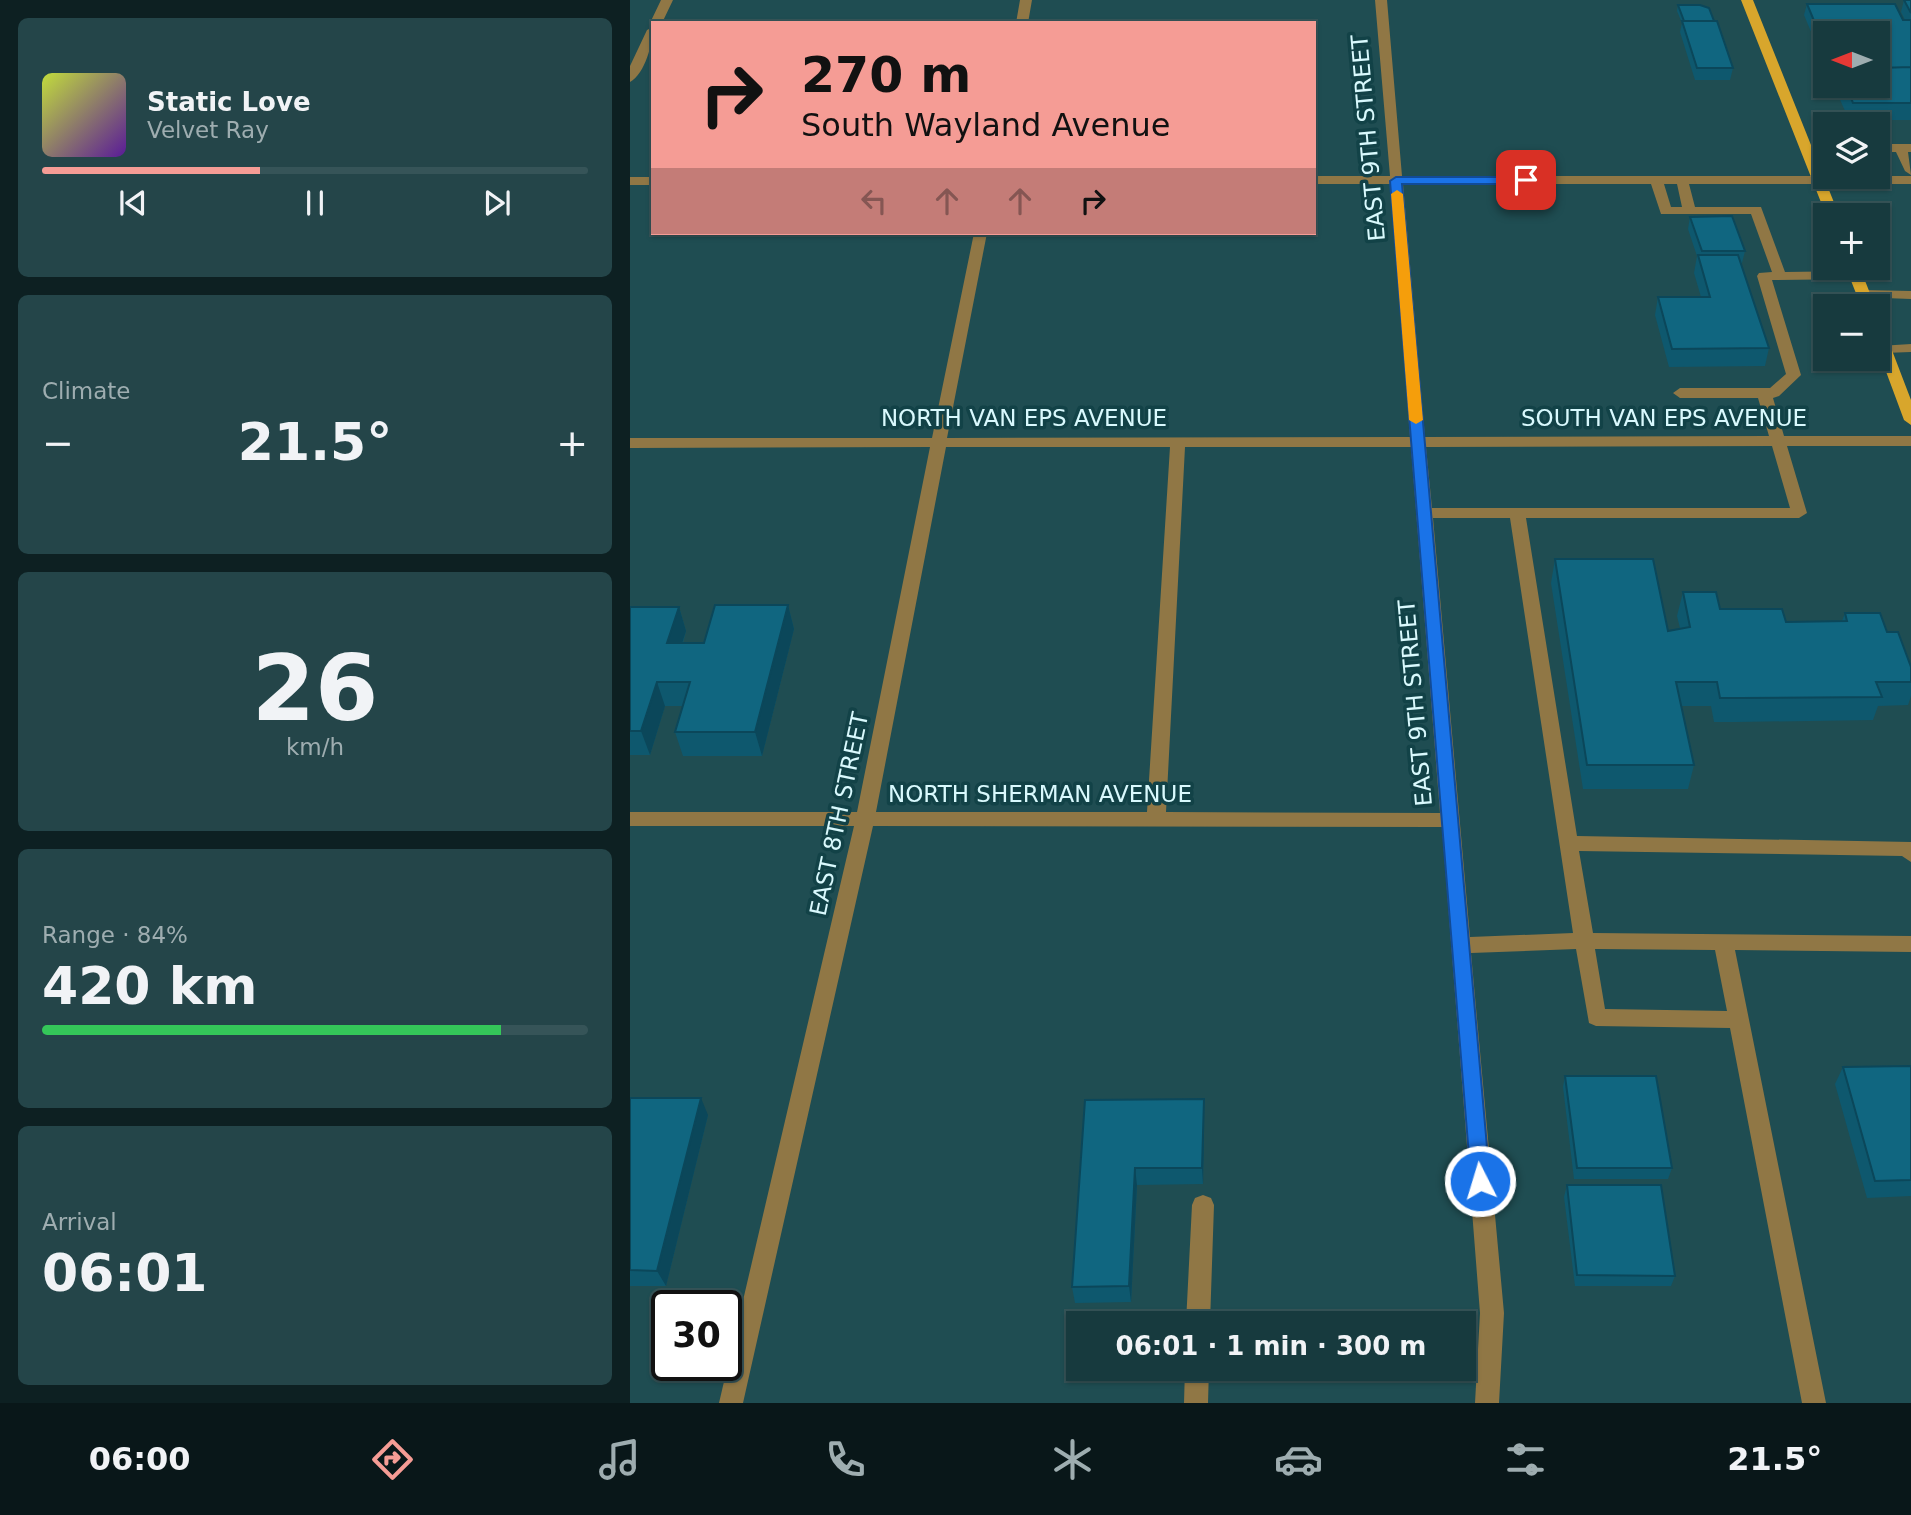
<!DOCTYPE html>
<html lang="en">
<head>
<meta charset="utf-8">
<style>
  body { margin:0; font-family:"DejaVu Sans",sans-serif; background:#244549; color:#f1f3f6; height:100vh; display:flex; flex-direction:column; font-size:26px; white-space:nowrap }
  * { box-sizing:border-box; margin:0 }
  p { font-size:23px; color:#9eadb0 }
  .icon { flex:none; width:38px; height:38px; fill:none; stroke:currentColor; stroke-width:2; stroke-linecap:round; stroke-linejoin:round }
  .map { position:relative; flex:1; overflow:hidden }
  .sheet { display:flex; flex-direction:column; gap:18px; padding:18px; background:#0d2022; width:630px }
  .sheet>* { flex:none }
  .top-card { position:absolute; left:21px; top:21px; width:665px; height:214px; border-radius:0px; box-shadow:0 2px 5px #0004,0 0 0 2px #365458; background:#f59c95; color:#111; overflow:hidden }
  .needle { width:46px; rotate:270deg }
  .tools { position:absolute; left:1183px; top:21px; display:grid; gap:14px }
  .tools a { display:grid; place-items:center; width:77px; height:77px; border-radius:0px; background:#173a3e; box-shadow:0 2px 5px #0004,0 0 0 2px #365458; font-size:35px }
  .speed { position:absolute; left:21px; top:1290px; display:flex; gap:14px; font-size:35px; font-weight:700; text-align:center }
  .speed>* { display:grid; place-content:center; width:91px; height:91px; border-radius:50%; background:#173a3e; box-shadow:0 2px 5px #0004,0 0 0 2px #365458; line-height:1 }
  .speed .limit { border:4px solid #111; border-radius:10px; background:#fff; color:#111 }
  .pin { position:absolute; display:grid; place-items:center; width:60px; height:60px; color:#fff; margin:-30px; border-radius:14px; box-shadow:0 4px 10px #0006 }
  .me { position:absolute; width:77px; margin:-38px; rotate:355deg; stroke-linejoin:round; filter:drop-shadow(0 0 5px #0008) }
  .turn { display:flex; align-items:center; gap:24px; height:147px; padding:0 35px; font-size:32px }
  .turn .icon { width:91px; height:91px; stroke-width:2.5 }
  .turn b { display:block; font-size:49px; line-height:60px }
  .lanes { display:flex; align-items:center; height:66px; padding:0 35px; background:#0003; justify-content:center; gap:35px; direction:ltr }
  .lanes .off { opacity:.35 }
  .big { font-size:52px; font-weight:800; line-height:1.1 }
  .sheet .tile { flex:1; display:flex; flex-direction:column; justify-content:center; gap:10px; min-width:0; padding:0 24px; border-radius:10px; background:#244549 }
  .sheet .dial { align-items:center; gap:0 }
  .dial b { font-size:91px; line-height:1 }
  .song { display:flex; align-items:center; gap:21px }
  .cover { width:84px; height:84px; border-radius:10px; background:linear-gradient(135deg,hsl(70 70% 55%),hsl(270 70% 35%)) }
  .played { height:7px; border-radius:4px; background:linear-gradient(90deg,#f59c95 40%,#365458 40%) }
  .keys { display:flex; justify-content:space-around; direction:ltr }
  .heat { display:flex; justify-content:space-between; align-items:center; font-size:38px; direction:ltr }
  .charge { height:10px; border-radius:5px; background:linear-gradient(90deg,#34c759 84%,#365458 0) }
  .trip { position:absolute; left:436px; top:1311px; width:410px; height:70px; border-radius:0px; background:#173a3e; box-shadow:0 2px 5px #0004,0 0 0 2px #365458; font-weight:800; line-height:70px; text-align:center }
  .menu { display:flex; height:112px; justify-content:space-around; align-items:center; background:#091719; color:#9eadb0 }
  .menu .icon { width:49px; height:49px }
  .menu .current { color:#f59c95 }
  .menu b { font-size:32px; color:#f1f3f6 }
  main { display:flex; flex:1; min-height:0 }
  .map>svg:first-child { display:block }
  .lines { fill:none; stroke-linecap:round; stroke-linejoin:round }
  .minor { fill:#907745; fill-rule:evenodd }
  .major { fill:#d8a62c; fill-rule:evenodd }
  .wall { fill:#0e586e }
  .shaded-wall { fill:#0b475a }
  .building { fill:#106680; stroke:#0b475a; stroke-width:2 }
  .route { fill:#1a73e8; stroke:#114b97; stroke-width:2 }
  .slow { fill:#f59e0b }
  .labels { text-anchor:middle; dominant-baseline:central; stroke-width:7; stroke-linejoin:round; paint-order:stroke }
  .street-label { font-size:23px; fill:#d9f9fd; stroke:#124247 }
</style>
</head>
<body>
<main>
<section class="sheet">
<div class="tile">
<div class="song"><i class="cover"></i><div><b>Static Love</b><p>Velvet Ray</p></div></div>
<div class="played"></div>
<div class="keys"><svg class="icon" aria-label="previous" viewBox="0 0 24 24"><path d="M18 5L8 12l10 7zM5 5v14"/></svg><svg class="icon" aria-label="pause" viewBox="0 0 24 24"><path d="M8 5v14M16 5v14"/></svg><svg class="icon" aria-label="next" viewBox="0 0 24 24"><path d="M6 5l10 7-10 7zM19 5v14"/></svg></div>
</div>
<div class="tile"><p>Climate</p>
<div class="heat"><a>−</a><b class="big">21.5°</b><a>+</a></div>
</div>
<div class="tile dial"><b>26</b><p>km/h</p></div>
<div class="tile"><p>Range · 84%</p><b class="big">420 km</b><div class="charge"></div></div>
<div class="tile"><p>Arrival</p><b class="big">06:01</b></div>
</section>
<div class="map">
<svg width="1281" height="1403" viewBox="0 0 1281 1403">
  <rect width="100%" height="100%" fill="#1f4d52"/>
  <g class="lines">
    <path class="minor" d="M31,0H43L32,23H23L22,25L20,23Z
      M390,0H402L398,23H386Z
      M745,0H757L772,176H1281V184H1059L1065,207H1131L1155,272L1226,271L1233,275L1226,279L1142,280L1171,375L1149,396L1143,398L1154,436H1281V446H1157L1177,513L1169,518H896L947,836L1281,842V862L1272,856L949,851L963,933L1281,936V952L1105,950L1196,1403H1172L1100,1028L966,1026L959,1023L946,949L841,953L874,1313L869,1403H845L850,1313L812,827L243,826L113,1403H89L224,826H0V812H227L300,447L0,448V438H302L344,233H357L317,438L780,437L760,184H684V176H760ZM773,184H1021L1031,214H1121L1142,272L1129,273L1127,276L1156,374L1140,388H1050L1043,393L1050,398H1128L1139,436L795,437ZM1034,184H1047L1052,207H1041ZM1142,446L1160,508H802L796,447ZM316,447H540L517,812H246ZM555,447H781L810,813L536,812ZM803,518H880L943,933L840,937ZM965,949L1085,950L1097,1011L975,1009Z
      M23,27C23,43 15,74 0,82V66L17,30Z
      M1248,144H1281V152H1278L1281,175L1275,171L1266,152H1248Z
      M0,177H23V185H0Z
      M1233,290L1281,291V299L1228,297V291Z
      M1281,344V352L1254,353L1248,350L1249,346Z
      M573,1195L581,1198L584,1205L580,1323H556L562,1205L565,1198Z
      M555,1368H579L578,1403H554Z"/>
    <path class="major" d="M1111,0H1123L1209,215H1196Z
      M1216,268H1230L1245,306H1231Z
      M1248,328L1255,332L1281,400V425L1274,420L1248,350Z"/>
  </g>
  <path class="wall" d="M1274,0H1281V120H1219L1204,86H1248L1195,33V65L1174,15L1177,4L1275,20L1271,12Z
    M1048,5L1103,68L1100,80H1065L1050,32L1052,23L1047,11Z
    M1060,217L1115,251L1112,263H1111L1139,348L1135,366L1039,367L1025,315L1028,297H1071L1064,273L1067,256L1058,229Z
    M925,559L1038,631L1050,628L1047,616L1053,592L1090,609L1156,622L1212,621L1215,613L1257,632L1281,667V696L1278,705L1248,706L1243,720L1105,722H1084L1081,706H1051L1064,765L1058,789H953L921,583Z
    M158,605L164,629L132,756H53L45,732L53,706H35L20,755H0V607H49L56,631L53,643H74Z
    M1281,1066V1196L1237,1198L1205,1084L1213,1067Z
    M935,1076L1042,1168L1038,1179H944L933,1087Z
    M0,1098L78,1115L36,1286H0Z
    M574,1099V1116L573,1184L507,1185L501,1302L445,1303L442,1287L455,1100Z
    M937,1185L1045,1276L1041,1286H945L934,1197Z"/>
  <path class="shaded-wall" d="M158,605L164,629L132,756L125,732Z
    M49,607L56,631L45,666L37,643Z
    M27,682L35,706L20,755L11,731Z
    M71,1098L78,1115L36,1286L27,1271Z
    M574,1099V1116L573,1184L572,1168Z
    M505,1168L507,1185L501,1302L499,1286Z"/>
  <path class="building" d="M1274,0H1281V13Z
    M1177,4H1265L1273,20H1281V67L1248,68V33H1195V47Z
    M1048,5H1070L1079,8L1084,21H1054Z
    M1052,21H1087L1103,68H1067Z
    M1281,67V103H1223L1216,86H1248V68Z
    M1102,216L1115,251H1072L1060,217Z
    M1068,255H1108L1139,348L1042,349L1028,297H1080Z
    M925,559H1023L1038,631L1060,627L1053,592H1086L1090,609H1152L1156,622L1217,621L1215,613H1250L1257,632H1268L1281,667V682H1246L1252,697L1111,698H1090L1087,682H1046L1064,765H957Z
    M85,605H158L125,732H45L60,682H27L11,731H0V607H49L37,643H74Z
    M1281,1066V1180L1245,1181L1213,1067Z
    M935,1076H1026L1042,1168H947Z
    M0,1098H71L27,1271L0,1270Z
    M574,1099L572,1168H505L499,1286L442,1287L455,1100Z
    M937,1185H1031L1045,1276L947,1275Z"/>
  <path class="route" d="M766,177H896L902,180L896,184H772L860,1181L858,1188L850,1190L843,1188L841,1181L760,181Z"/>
  <path class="slow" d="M767,190L773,194L793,420L786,424L779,420L761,194Z"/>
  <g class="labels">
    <g class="street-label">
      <text transform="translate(738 138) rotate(-95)">EAST 9TH STREET</text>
      <text x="394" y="418">NORTH VAN EPS AVENUE</text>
      <text x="1034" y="418">SOUTH VAN EPS AVENUE</text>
      <text transform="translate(785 703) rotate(-95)">EAST 9TH STREET</text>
      <text x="410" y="794">NORTH SHERMAN AVENUE</text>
      <text transform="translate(209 814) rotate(-78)">EAST 8TH STREET</text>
    </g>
  </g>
</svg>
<div class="tools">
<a><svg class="needle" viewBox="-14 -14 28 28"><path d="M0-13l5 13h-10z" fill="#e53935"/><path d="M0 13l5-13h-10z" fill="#9eadb0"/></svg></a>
<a><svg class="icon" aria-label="layers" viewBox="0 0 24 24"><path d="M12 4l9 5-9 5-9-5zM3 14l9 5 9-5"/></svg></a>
<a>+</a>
<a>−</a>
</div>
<div class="speed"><div class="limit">30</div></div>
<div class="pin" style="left:896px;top:180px;background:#d93025"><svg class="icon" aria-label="arrive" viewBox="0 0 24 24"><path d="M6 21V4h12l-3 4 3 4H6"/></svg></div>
<svg class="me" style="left:850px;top:1181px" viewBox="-20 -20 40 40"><circle r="17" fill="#1a73e8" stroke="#fff" stroke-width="3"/><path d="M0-11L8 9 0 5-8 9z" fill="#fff"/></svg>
<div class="trip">06:01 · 1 min · 300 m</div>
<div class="top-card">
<div class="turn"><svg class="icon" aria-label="right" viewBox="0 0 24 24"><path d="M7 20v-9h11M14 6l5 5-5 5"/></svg><div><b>270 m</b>South Wayland Avenue</div></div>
<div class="lanes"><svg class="icon off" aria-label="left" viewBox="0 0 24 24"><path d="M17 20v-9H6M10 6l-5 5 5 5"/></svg><svg class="icon off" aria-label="ahead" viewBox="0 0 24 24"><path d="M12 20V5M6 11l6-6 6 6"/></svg><svg class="icon off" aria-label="ahead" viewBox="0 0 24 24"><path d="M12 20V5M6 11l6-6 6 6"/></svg><svg class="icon" aria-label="right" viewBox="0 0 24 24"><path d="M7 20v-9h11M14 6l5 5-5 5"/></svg></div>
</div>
</div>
</main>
<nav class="menu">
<b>06:00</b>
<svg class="icon current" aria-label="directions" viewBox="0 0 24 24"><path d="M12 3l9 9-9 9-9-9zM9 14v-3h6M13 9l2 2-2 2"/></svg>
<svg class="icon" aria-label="music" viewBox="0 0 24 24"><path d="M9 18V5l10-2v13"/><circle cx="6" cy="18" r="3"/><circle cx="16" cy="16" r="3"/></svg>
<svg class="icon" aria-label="phone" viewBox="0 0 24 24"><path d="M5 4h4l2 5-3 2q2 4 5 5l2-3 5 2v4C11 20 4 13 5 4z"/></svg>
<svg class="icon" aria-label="climate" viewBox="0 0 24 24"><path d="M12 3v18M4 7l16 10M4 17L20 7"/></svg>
<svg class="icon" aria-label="car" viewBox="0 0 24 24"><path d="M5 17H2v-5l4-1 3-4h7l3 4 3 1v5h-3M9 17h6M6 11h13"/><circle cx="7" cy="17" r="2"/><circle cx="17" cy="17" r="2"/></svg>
<svg class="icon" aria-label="filters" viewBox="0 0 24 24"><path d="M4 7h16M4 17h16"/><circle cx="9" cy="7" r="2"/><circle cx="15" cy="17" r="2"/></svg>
<b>21.5°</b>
</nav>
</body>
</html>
